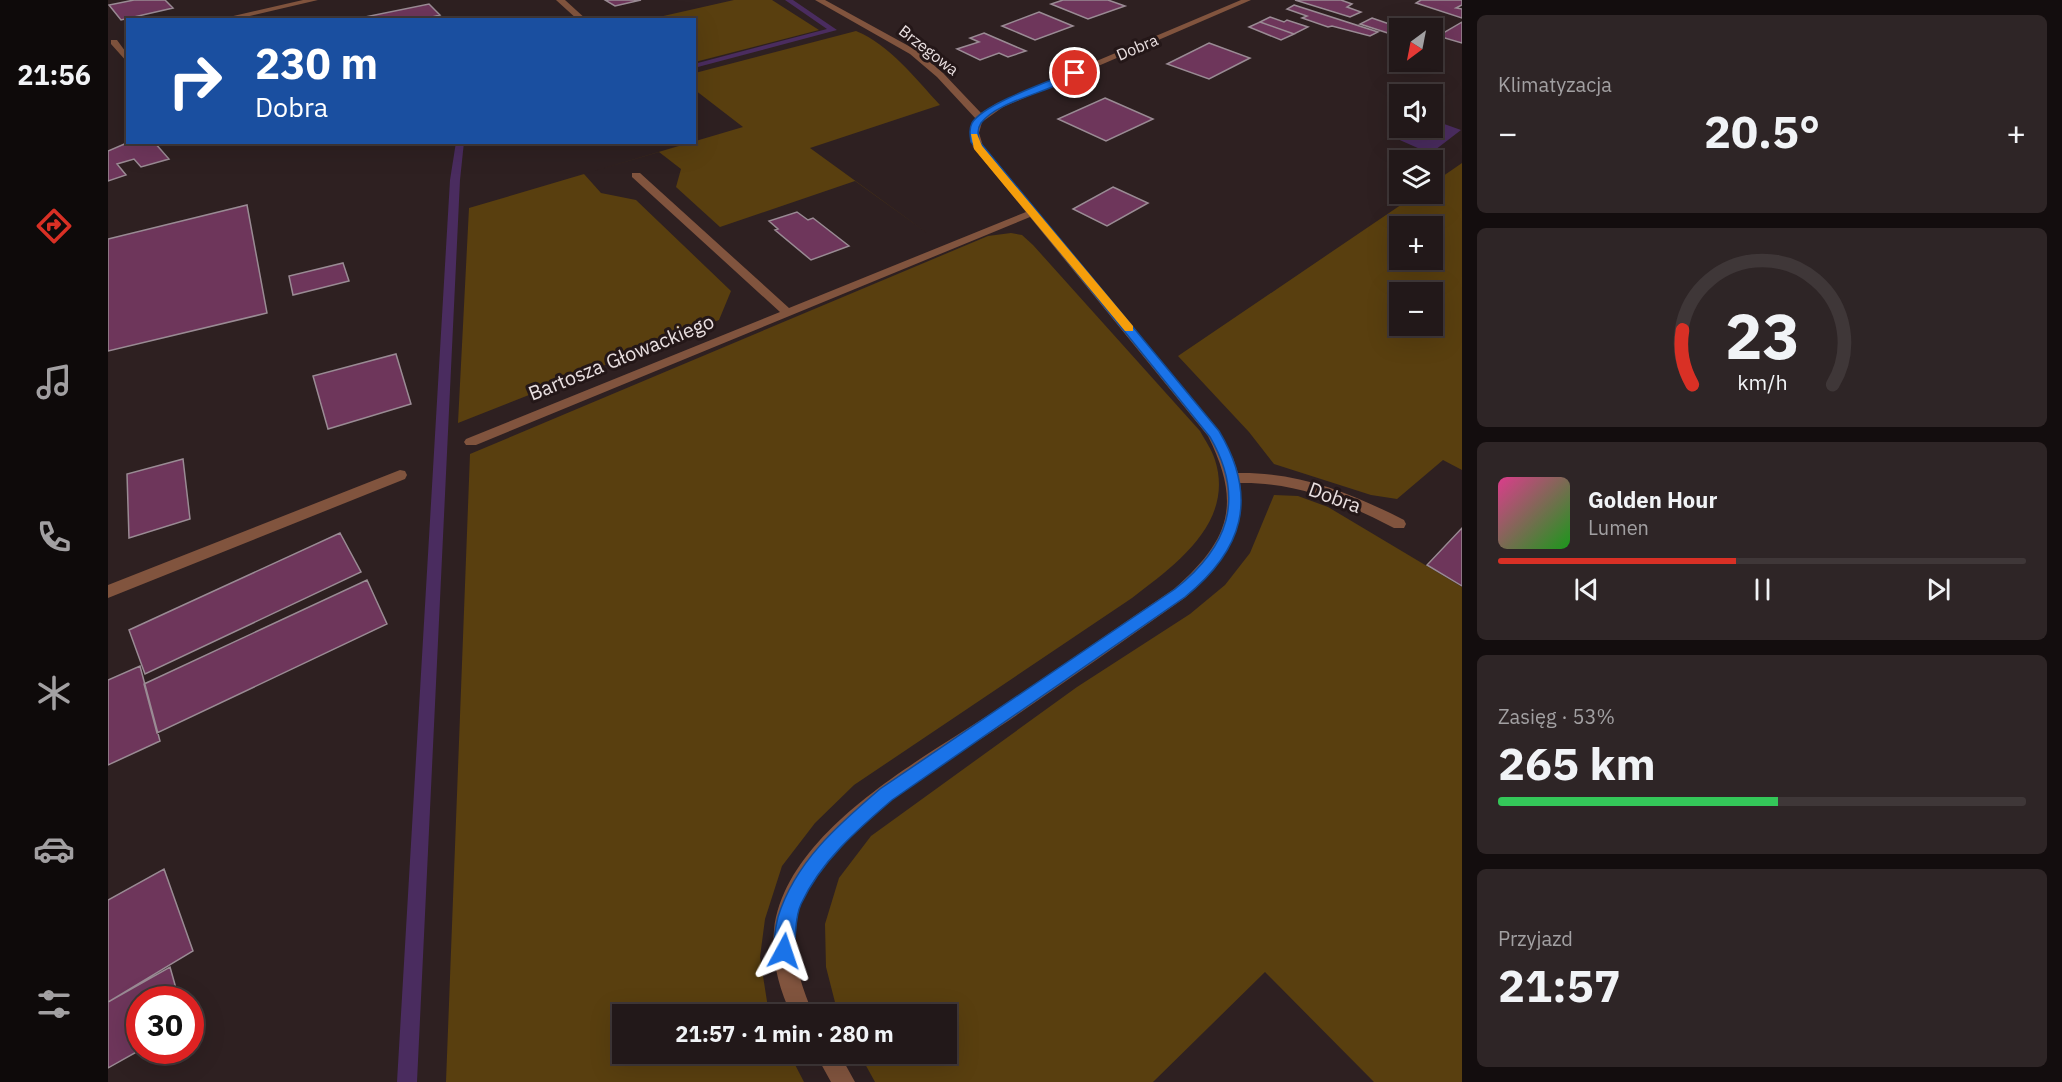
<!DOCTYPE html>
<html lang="pl">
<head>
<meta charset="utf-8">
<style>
  body { margin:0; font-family:"IBM Plex Sans",sans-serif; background:#2e2526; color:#f1f3f6; height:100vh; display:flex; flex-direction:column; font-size:22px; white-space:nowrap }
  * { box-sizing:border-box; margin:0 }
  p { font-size:20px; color:#a2a0a2 }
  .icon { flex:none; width:33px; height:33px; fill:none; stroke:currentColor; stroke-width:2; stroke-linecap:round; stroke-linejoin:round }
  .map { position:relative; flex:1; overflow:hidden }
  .side { display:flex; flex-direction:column; gap:15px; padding:15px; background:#130d0e; width:600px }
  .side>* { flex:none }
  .top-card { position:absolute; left:18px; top:18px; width:570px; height:126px; border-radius:0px; box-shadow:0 6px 24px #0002,0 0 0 2px #3f3738; background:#1a4fa0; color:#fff; overflow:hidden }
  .needle { width:39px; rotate:212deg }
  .buttons { position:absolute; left:1281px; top:18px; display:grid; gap:12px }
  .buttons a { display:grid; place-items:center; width:54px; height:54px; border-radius:0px; background:#221819; box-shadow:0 6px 24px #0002,0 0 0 2px #3f3738; font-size:30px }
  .speed { position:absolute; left:18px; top:986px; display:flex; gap:12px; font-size:30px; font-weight:700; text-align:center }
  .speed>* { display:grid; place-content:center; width:78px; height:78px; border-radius:50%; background:#221819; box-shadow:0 6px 24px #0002,0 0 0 2px #3f3738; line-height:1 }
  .speed .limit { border:9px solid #d22; background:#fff; color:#111 }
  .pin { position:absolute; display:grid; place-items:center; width:51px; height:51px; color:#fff; margin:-26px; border:3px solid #fff; border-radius:50%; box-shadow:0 2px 6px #0007 }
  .me { position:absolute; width:66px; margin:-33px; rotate:5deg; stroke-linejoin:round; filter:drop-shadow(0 0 4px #0008) }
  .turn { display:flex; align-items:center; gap:21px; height:126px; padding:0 30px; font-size:27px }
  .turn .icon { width:78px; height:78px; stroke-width:2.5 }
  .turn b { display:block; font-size:42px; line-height:51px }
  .big { font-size:45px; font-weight:800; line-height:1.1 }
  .side .tile { flex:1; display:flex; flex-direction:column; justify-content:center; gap:9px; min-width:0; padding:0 21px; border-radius:9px; background:#2e2526 }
  .side .dial { align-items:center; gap:0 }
  .dial svg { height:156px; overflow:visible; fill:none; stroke:#3f3738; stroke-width:7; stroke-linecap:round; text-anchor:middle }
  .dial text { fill:#f1f3f6; stroke:none }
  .song { display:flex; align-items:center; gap:18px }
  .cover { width:72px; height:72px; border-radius:9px; background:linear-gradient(135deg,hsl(330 70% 55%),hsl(120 70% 35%)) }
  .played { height:6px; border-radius:3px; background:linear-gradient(90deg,#d93025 45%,#3f3738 45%) }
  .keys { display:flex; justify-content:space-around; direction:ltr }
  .heat { display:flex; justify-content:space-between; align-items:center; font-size:33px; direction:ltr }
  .charge { height:9px; border-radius:4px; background:linear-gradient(90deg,#34c759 53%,#3f3738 0) }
  .trip { position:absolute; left:504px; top:1004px; width:345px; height:60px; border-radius:0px; background:#221819; box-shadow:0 6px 24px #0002,0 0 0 2px #3f3738; font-weight:800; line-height:60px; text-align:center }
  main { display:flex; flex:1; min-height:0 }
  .dock { display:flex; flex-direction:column; width:108px; justify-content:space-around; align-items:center; background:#0e0a0a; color:#a2a0a2 }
  .dock .icon { width:42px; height:42px }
  .dock .current { color:#d93025 }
  .dock b { font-size:27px; color:#f1f3f6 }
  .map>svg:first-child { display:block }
  .green { fill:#593f0f; fill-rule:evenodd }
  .water { fill:#4a2c5f }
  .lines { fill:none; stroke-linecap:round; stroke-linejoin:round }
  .stream { fill:#4a2c5f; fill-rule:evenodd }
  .building { fill:#6e365b; stroke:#9a8b94; stroke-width:1.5 }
  .street { fill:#81543e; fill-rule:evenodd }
  .route { fill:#1a73e8; stroke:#114b97; stroke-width:1.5 }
  .slow { fill:#f59e0b }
  .labels { text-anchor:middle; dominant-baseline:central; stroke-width:6; stroke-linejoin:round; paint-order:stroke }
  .far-street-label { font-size:16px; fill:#e9dfe0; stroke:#241718 }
  .street-label { font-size:20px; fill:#e9dfe0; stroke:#241718 }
</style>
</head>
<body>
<main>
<nav class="dock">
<b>21:56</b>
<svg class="icon current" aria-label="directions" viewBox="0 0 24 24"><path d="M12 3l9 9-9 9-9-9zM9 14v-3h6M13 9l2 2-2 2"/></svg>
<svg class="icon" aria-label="music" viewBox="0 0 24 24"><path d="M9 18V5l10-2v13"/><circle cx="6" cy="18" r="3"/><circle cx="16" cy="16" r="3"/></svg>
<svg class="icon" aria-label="phone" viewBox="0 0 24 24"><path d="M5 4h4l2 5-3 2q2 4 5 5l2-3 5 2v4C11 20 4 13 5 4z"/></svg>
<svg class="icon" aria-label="climate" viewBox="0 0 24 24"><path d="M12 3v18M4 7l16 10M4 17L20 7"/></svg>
<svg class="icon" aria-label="car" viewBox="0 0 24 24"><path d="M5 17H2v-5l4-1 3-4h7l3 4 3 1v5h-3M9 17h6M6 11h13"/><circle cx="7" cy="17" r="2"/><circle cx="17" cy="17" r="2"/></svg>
<svg class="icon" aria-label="filters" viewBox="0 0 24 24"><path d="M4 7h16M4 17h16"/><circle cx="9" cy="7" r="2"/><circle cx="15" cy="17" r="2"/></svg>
</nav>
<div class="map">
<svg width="1354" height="1082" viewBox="0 0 1354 1082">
  <rect width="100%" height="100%" fill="#2e2021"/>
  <path class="green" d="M626,0H664L711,30L587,62L586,20L542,19Z
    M748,31C782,45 807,78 832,105L702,148L822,235L747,181L612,227L568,187L573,169L551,152L476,174L493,193L528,200L623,291L611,320L350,423L361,208L635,127L587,90V73Z
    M1354,163V470L1335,460L1289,499L1263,495L1166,464L1141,432L1070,356L1309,194H1324L1325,183ZM1324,226V260H1292V226ZM1324,292V326H1292V292Z
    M903,233L914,235L925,245L1092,431C1097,440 1104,450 1107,460C1127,523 1067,565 1024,598L746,785L707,823L674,866L657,919L652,957L661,1014H514V1053H681L696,1082H338L362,454L880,236Z
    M1166,495L1190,496L1220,507L1354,587V1082H1266L1157,972L1045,1082H767L751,1053H838V1014H730L718,967L717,924L731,878L763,836L969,687L1082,614L1117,585L1142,553Z"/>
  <path class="water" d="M1325,120L1353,130L1327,150L1312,149L1285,137V133L1293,128H1324Z"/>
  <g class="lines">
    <path class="stream" d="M677,0H685L729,30L586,68V64L719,29Z
      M348,142H356L352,180L309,1082H289L342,180Z"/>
  </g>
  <path class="building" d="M26,0H57L65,8L13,20L1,5Z
    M497,0H533L507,6Z
    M955,0H1000L1017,6L980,19L943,4Z
    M1187,0H1233L1244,4L1239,7L1253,12L1242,17Z
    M1313,0H1354V5L1348,8L1354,9V18L1308,3Z
    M321,4L332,15L312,20H259L257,17Z
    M1186,5L1270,32L1262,36L1224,26L1220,27L1194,18L1199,16L1179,9Z
    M931,12L965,26L927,40L894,26Z
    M1162,17L1176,22L1179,20L1200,27L1186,34L1152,22Z
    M1264,18L1293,28L1292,37L1252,24Z
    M1152,22L1186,34L1173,40L1141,27Z
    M1354,22V43L1330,36Z
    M876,33L918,51L900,57L891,53L872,60L849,49L871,42L862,38Z
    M1101,43L1142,58L1101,79L1059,64Z
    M997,98L1045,119L998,141L950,119Z
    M21,142H46L61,159L33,167L26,159L9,164L18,175L0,181V151Z
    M1005,187L1040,203L999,226L965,209Z
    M139,205L159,313L0,351V239Z
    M689,212L700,220L705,218L741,246L703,260L667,230L670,229L661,221Z
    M235,263L241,281L185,295L181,276Z
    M288,354L303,404L220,429L205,376Z
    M75,459L82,519L21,538L19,474Z
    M1354,528V586L1319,565Z
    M232,533L253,572L37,674L21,630Z
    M259,580L279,624L49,733L36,684Z
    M32,666L52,741L0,765V680Z
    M56,869L85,951L0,1002V900Z
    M62,967L71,999H32V1050L0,1068V1002Z"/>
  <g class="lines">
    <path class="street" d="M195,0H210L125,20H108Z
      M448,0H457L479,20H470Z
      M707,0H717L808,50L835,73L873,113L889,103L1133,0H1143L895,107L874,122L871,133L875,146L1111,431L1125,458L1130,473C1191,472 1243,493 1296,520L1298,524L1296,528H1286C1236,502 1189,482 1132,483C1138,535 1114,564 1078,597C1017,640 956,683 894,725C823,773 730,821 693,904C677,940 691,980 705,1014H683C671,988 663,959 666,930C677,833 809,762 882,714C944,673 1005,630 1066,589C1122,540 1134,504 1100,436L922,217L368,445H358L356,442L358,439L672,312L524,177V173H532L681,308L918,212L865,147L862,133L868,119L829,77L802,54Z
      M3,40H9L20,55V63L3,44Z
      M292,470L297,471L299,475L297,479L0,598V585Z
      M707,1053H731L747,1082H723Z"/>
  </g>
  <path class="route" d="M964,72L971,73C947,92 891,99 873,123C869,129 870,135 871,141L1111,431C1151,498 1135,550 1077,597L784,800C749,830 713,861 693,904C685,921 690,941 683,957L676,960L669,957C664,945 667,930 670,917C687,862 730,825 772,789L1067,589C1120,547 1138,499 1102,437L863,142C862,135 861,129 864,123C875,104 942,81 964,72Z"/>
  <path class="slow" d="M863,134H869L874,146L1025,326V331H1017L866,149Z"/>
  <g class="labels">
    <g class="far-street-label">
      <text transform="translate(1029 47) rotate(-23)">Dobra</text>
      <text transform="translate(821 50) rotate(38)">Brzegowa</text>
    </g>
    <g class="street-label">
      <text transform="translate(513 357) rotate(-22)">Bartosza Głowackiego</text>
      <text transform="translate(1227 497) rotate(20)">Dobra</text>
    </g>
  </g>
</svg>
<div class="buttons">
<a><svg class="needle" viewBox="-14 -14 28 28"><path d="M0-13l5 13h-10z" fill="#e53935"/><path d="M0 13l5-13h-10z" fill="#a2a0a2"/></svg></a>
<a><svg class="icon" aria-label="sound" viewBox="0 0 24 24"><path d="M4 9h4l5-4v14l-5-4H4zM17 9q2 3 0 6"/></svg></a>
<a><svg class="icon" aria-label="layers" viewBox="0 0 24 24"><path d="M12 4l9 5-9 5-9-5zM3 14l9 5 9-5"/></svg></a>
<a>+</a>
<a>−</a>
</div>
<div class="speed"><div class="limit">30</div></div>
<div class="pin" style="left:967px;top:73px;background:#d93025"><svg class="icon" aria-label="arrive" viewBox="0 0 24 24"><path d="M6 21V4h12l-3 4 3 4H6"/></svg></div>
<svg class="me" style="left:676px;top:951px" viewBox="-20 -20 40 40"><path d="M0-17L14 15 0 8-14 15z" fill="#1a73e8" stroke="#fff" stroke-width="4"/></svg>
<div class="trip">21:57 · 1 min · 280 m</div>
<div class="top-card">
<div class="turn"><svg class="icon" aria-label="right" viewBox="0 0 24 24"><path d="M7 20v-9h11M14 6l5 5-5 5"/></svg><div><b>230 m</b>Dobra</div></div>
</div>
</div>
<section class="side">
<div class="tile"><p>Klimatyzacja</p>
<div class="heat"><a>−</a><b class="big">20.5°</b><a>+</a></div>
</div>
<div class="tile dial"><svg viewBox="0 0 100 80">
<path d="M14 69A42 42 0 1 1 86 69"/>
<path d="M14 69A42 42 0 0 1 9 41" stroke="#d93025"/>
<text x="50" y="56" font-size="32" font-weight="700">23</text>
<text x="50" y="72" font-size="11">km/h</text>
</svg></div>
<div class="tile">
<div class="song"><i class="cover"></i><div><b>Golden Hour</b><p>Lumen</p></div></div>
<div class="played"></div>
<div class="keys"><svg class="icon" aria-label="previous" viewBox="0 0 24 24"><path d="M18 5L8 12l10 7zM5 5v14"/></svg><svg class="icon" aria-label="pause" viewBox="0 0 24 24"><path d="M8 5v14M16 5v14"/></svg><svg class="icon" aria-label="next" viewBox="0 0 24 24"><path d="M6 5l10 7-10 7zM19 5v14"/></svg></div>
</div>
<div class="tile"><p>Zasięg · 53%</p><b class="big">265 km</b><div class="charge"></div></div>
<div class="tile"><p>Przyjazd</p><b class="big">21:57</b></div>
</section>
</main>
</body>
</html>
